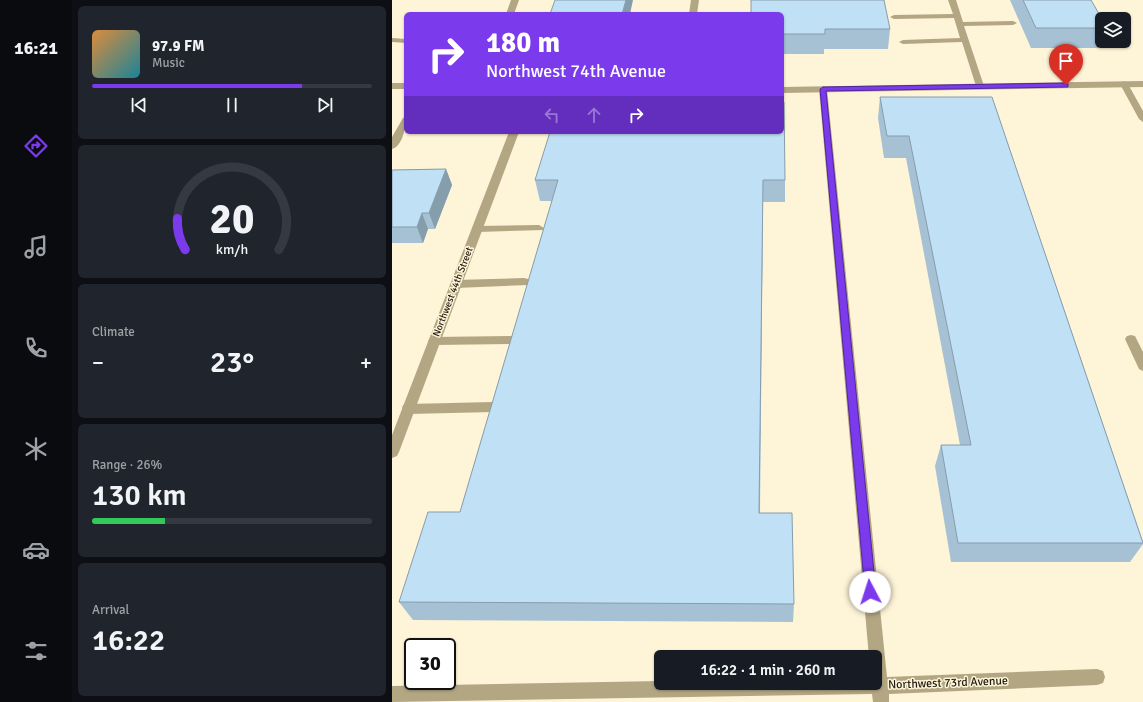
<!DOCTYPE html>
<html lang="en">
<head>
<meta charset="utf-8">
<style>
  body { margin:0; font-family:Signika,sans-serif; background:#20242c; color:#f1f3f6; height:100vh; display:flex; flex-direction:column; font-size:15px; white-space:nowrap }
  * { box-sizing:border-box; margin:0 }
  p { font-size:13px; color:#9ea1a6 }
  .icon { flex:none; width:22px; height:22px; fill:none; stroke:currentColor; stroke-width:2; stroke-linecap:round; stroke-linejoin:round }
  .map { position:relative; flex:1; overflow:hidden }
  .sheet { display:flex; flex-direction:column; gap:6px; padding:6px; background:#0d0f14; width:320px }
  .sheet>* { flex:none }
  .hud { position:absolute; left:12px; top:12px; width:380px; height:122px; border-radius:6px; box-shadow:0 1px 3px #0004; background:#7c3aed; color:#fff; overflow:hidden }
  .controls { position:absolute; left:703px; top:12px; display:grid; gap:8px }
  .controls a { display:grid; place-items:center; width:36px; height:36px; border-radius:6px; background:#171b24; box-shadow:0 1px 3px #0004; font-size:20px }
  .speed { position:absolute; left:12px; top:638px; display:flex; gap:8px; font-size:20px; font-weight:700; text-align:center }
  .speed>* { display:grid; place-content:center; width:52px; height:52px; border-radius:50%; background:#171b24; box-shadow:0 1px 3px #0004; line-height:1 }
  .speed .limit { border:2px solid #111; border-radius:6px; background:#fff; color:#111 }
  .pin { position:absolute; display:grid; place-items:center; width:34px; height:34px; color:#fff; margin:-41px -17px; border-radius:50% 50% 50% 0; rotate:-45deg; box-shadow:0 0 4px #0007 }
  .pin .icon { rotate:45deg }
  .me { position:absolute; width:44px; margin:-22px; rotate:355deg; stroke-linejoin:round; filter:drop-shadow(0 0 3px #0008) }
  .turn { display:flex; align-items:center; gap:14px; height:84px; padding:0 16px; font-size:18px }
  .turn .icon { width:52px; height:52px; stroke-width:2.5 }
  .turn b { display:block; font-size:28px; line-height:34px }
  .lanes { display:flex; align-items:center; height:38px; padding:0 16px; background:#0003; justify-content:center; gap:20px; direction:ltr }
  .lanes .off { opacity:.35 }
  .big { font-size:30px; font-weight:600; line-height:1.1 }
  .sheet .tile { flex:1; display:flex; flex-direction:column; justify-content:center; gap:6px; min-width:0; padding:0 14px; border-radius:6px; background:#20242c }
  .sheet .dial { align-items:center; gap:0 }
  .dial svg { height:104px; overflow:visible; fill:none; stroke:#363941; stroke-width:7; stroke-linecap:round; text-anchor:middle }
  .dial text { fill:#f1f3f6; stroke:none }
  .song { display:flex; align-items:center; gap:12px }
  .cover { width:48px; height:48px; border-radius:6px; background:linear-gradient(135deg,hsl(30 70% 55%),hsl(190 70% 35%)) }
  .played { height:4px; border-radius:2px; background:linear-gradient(90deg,#7c3aed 75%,#363941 75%) }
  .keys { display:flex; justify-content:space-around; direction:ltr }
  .heat { display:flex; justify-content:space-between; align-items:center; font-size:22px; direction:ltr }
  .charge { height:6px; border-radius:3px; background:linear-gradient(90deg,#34c759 26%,#363941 0) }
  .trip { position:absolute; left:262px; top:650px; width:228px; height:40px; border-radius:6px; background:#171b24; box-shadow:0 1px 3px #0004; font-weight:600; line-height:40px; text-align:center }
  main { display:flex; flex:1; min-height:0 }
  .tab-bar { display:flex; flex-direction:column; width:72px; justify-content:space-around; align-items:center; background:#090b0e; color:#9ea1a6 }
  .tab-bar .icon { width:28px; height:28px }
  .tab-bar .active { color:#7c3aed }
  .tab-bar b { font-size:18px; color:#f1f3f6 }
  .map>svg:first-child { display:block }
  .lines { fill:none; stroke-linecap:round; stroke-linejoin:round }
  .service { fill:#b3a683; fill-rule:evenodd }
  .minor { fill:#b3a683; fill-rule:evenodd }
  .tertiary { fill:#b3a683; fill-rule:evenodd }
  .wall { fill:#a5c1d3 }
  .shaded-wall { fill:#869dac }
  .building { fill:#c0e0f5; stroke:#869dac }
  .route { fill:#7c3aed; stroke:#51269a }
  .labels { text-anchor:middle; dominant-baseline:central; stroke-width:3; stroke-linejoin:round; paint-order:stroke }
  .street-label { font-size:10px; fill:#201c0e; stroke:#fef4d8 }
  .near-street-label { font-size:12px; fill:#201c0e; stroke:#fef4d8 }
</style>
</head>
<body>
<main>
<nav class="tab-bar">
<b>16:21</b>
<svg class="icon active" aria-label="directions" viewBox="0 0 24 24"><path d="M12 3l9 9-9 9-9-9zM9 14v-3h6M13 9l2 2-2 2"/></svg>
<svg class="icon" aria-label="music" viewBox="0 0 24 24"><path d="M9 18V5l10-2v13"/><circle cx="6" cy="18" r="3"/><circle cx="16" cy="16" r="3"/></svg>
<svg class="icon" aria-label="phone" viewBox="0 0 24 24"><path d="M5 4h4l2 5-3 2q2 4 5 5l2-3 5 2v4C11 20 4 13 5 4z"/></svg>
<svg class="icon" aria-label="climate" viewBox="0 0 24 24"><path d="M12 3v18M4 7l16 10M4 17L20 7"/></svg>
<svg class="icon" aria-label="car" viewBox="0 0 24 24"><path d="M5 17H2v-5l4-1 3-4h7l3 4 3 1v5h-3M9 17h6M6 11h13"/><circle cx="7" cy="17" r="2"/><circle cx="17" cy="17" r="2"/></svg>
<svg class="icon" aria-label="filters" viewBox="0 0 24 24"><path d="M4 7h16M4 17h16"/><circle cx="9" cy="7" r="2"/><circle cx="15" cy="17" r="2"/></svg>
</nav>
<section class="sheet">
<div class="tile">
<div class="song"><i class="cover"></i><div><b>97.9 FM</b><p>Music</p></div></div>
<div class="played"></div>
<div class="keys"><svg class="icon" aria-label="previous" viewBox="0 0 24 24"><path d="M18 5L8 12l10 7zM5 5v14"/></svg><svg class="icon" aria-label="pause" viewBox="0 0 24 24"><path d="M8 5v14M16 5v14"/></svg><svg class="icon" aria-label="next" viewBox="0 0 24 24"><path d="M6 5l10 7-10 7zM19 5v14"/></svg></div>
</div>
<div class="tile dial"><svg viewBox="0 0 100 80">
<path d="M14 69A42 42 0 1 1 86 69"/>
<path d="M14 69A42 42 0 0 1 8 45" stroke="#7c3aed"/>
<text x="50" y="56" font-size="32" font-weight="700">20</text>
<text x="50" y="72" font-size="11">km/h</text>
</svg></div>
<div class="tile"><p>Climate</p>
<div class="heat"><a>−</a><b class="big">23°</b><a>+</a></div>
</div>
<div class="tile"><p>Range · 26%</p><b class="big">130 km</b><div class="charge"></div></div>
<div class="tile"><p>Arrival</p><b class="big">16:22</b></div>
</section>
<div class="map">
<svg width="751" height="702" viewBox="0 0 751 702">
  <rect width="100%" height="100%" fill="#fef4d8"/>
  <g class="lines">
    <path class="service" d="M119,0H127L122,14H114Z
      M299,0H307L305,14H297Z
      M556,0H564L571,22L621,21L625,23L621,25L572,26L592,86L591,88L588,89L584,86L570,42L511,44L507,42L511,40L568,38L562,18L502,19L498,17L502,15L561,14Z
      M0,38L14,39V43L0,42Z
      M0,83H14V89H0Z
      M14,117C14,126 11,146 0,149V137L11,118Z
      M147,225L152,228L151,230L85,232L80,229L85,226Z
      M132,278L136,279L138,282L136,285L64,288L58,284L64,280Z
      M739,335L743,336L751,352V371L747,369L733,339L735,336Z
      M119,336L123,337L125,340L123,343L119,344L42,345L38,344L36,341L38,338L42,337Z
      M101,402L106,403L107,407L106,411L101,412L16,414L11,413L10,409L11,405L16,404Z"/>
    <path class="minor" d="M732,81L736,84L751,111V122L747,119L728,84Z
      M431,86L435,89L495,677L705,669L711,671L713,677L711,683L705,685L497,694V702H481L480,694L0,702V686L269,681V683H483V657H477L427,89Z
      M117,132H127L7,452L5,456L0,458V435Z"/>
    <path class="tertiary" d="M751,81V87L390,93V87Z"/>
  </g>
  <path class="wall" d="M618,0H699L710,19V41H711L709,48H639Z
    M390,14L498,29L496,49H432V54H390Z
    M488,97H600L751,542V544L738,562H559L543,466L549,445H568L514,158H492L486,118Z
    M54,169L60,185L43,229H36L31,243H0V170Z
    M143,180H393V202H371L368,513L402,604L401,622L21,620L7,602L68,512L160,201H148Z"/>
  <path class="shaded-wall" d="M234,0H241L238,14H230Z
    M54,169L60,185L43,229L37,213Z
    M371,180V202L367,533V513Z
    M30,213L36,229L31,243L25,227Z"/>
  <path class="building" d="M163,0H234L230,14H158Z
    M359,0H492L498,29H433V34H390V14H359Z
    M631,0H699L710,19V28H644Z
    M488,97H600L751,543H566L549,445H579L517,136H495Z
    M390,102H392L393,180H371L367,513H400L402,604L7,602L36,512H68L166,180H143L158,132H390Z
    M54,169L37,213H30L25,227H0V170Z"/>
  <path class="route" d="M674,83L676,84V87L434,91L484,592L482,595L478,597L474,595L473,592L428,89L431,87Z"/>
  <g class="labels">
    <g class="street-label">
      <text transform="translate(61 292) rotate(-69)">Northwest 44th Street</text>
    </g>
    <g class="near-street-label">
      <text transform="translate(556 683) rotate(-2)">Northwest 73rd Avenue</text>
    </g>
  </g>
</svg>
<div class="controls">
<a><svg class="icon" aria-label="layers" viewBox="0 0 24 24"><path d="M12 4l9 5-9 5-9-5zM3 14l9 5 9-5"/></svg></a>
</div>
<div class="speed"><div class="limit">30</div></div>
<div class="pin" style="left:674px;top:85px;background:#d93025"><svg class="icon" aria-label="arrive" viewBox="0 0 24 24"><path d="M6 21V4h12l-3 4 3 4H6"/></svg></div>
<svg class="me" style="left:478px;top:592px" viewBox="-20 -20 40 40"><circle r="19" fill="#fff"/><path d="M0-13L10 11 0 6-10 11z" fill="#7c3aed"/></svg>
<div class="trip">16:22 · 1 min · 260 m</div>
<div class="hud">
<div class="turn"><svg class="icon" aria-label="right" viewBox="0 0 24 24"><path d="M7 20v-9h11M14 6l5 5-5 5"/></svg><div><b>180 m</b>Northwest 74th Avenue</div></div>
<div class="lanes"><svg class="icon off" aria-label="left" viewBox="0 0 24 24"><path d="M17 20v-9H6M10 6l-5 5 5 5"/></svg><svg class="icon off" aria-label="ahead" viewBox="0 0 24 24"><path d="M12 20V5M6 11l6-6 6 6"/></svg><svg class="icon" aria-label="right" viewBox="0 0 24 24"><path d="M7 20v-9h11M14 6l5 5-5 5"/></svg></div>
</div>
</div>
</main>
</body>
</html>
